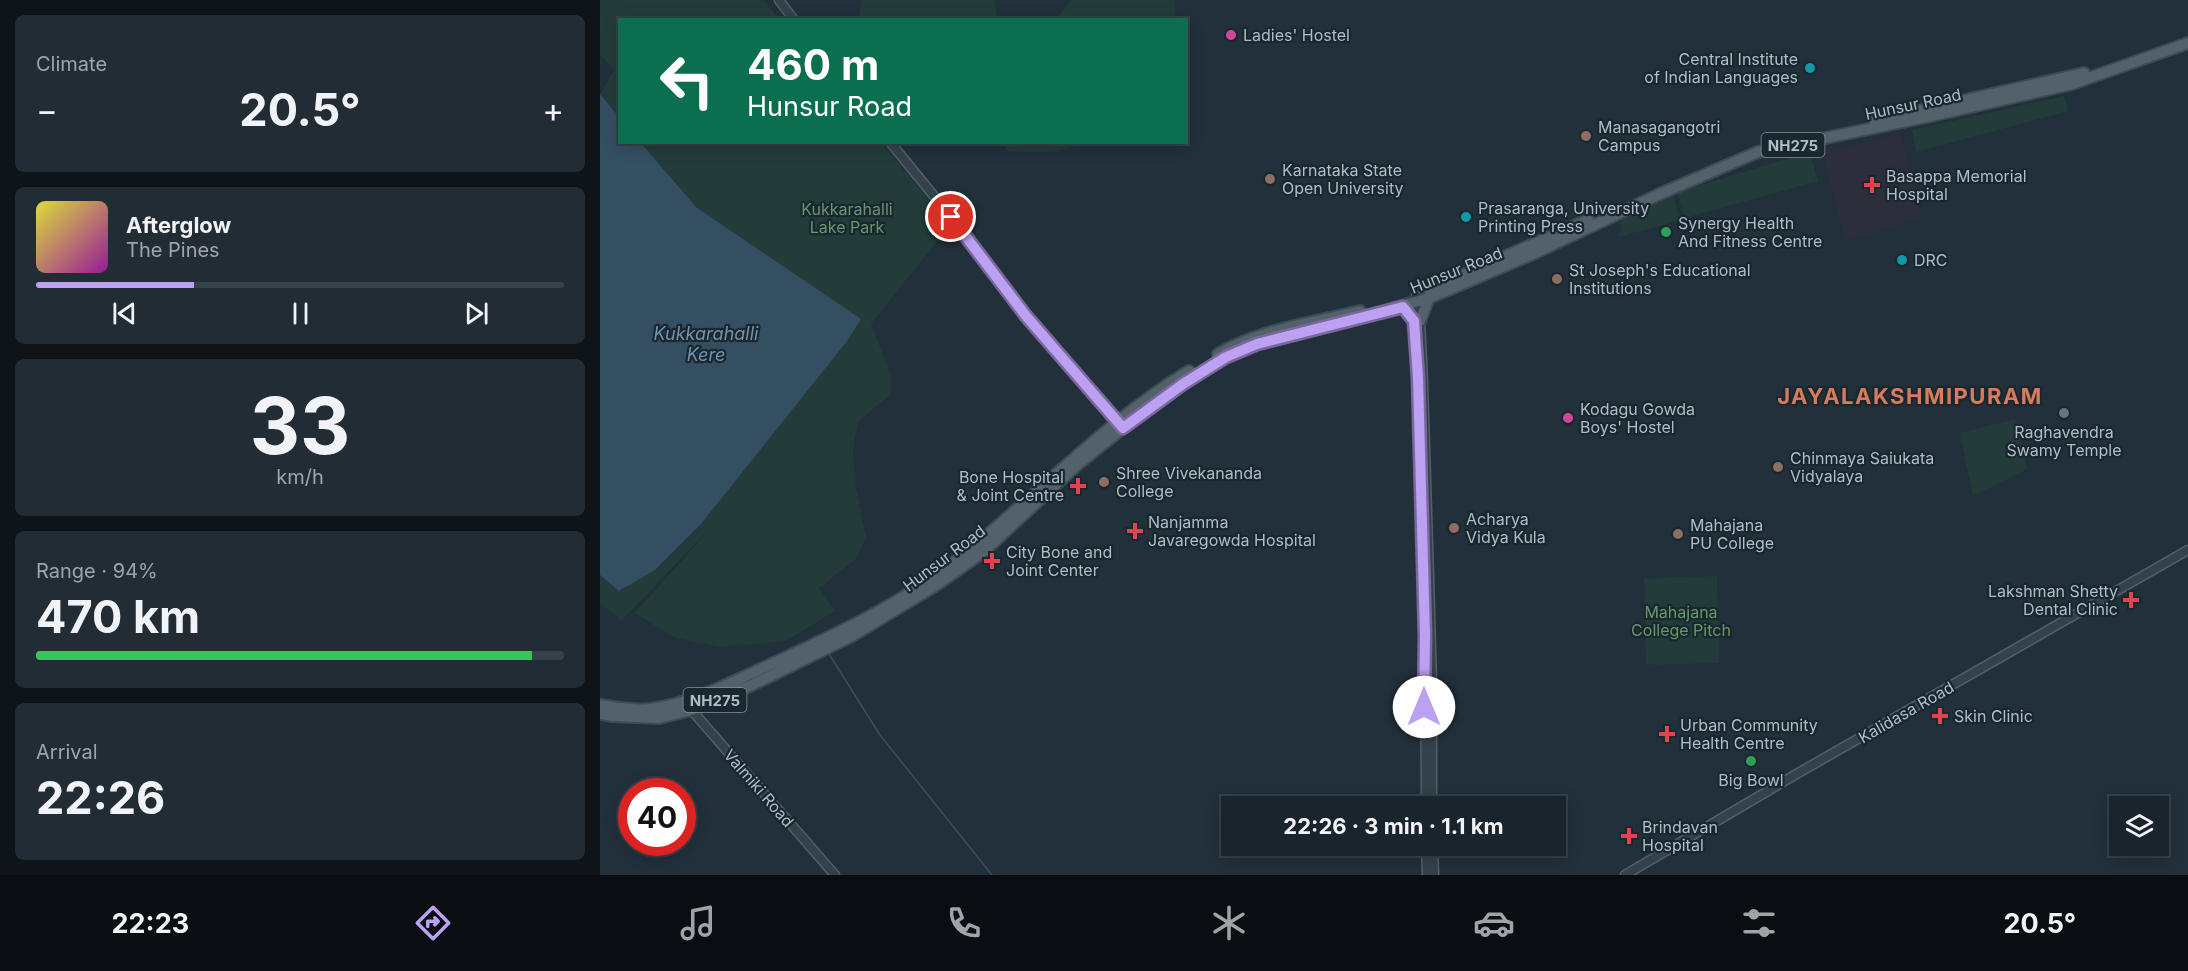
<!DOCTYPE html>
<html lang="en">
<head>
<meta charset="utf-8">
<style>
  body { margin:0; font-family:Inter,sans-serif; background:#222c34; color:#f1f3f6; height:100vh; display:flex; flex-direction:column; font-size:22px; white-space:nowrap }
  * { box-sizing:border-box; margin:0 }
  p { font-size:20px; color:#9fa4a9 }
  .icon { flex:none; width:33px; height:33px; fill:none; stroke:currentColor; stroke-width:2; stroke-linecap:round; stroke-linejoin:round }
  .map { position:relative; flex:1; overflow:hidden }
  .side { display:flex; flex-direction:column; gap:15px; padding:15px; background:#0e1418; width:600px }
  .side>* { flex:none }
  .banner { position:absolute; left:18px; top:18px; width:570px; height:126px; border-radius:0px; box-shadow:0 3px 15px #0003,0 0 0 2px #374148; background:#0b6e4f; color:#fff; overflow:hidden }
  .tools { position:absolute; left:1509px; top:796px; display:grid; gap:12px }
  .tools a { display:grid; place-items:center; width:60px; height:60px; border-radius:0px; background:#19242c; box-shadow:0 3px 15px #0003,0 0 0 2px #374148; font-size:30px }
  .speed { position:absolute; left:18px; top:778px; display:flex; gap:12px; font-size:30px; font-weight:700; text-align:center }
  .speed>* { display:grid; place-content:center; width:78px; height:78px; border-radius:50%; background:#19242c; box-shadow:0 3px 15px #0003,0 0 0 2px #374148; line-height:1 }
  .speed .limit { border:9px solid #d22; background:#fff; color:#111 }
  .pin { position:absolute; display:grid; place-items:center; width:51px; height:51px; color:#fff; margin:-26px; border:3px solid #fff; border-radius:50%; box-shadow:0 2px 6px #0007 }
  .me { position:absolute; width:66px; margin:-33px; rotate:0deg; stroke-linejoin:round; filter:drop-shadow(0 0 4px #0008) }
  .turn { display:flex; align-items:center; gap:21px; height:126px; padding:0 30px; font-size:27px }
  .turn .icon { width:78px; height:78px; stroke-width:2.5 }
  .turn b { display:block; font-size:42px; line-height:51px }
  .big { font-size:45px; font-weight:700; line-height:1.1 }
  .side .tile { flex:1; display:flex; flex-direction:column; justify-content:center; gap:9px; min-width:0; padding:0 21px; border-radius:9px; background:#222c34 }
  .side .dial { align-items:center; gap:0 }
  .dial b { font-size:78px; line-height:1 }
  .song { display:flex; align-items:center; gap:18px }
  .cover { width:72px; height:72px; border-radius:9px; background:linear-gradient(135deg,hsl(60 70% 55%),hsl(300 70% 35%)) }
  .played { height:6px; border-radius:3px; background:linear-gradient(90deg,#bca0f2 30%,#374148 30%) }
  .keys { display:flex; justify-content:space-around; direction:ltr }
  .heat { display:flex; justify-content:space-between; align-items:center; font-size:33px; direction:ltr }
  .charge { height:9px; border-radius:4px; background:linear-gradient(90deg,#34c759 94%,#374148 0) }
  .trip { position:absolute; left:621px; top:796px; width:345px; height:60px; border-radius:0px; background:#19242c; box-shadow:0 3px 15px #0003,0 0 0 2px #374148; font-weight:700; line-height:60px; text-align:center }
  .menu { display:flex; height:96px; justify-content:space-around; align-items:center; background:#0a0e12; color:#9fa4a9 }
  .menu .icon { width:42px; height:42px }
  .menu .active { color:#bca0f2 }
  .menu b { font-size:27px; color:#f1f3f6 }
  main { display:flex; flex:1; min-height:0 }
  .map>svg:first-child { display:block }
  .medical { fill:#2d2e3c }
  .green { fill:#233c3a }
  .water { fill:#354f62 }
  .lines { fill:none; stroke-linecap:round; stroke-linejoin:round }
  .stream { stroke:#354f62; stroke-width:1.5 }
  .tertiary-casing { stroke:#536069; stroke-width:11 }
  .primary-casing { stroke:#3e4b54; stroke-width:14 }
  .tertiary { stroke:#35424b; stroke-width:8 }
  .primary { stroke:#53616b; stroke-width:10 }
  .route-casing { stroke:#7a689d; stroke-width:15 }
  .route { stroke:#bca0f2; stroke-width:10 }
  .hotel-dot { fill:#d1479c; stroke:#1a272f; stroke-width:2 }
  .culture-dot { fill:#0f9aa8; stroke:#1a272f; stroke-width:2 }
  .education-dot { fill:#8d6e63; stroke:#1a272f; stroke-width:2 }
  .health-dot { fill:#e0444e; stroke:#1a272f; stroke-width:2 }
  .leisure-dot { fill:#2e9e5b; stroke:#1a272f; stroke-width:2 }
  .worship-dot { fill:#6b7280; stroke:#1a272f; stroke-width:2 }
  .labels { text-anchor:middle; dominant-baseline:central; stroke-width:4.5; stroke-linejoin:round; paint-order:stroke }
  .shield { fill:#1a272f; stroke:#839099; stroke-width:1.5 }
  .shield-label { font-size:15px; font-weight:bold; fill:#b0bdc7 }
  .poi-label { font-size:16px; fill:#b0bdc7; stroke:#1a272f; text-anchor:start }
  .street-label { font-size:16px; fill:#b0bdc7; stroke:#1a272f }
  .park-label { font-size:16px; fill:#679869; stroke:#1a272f }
  .water-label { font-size:18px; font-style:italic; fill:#7094ab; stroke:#1a272f }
  .district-label { font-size:22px; font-weight:bold; letter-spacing:1.5px; fill:#d67c5c; stroke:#1a272f }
</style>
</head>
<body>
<main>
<section class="side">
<div class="tile"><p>Climate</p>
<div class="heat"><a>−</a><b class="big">20.5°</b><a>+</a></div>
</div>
<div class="tile">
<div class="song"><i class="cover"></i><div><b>Afterglow</b><p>The Pines</p></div></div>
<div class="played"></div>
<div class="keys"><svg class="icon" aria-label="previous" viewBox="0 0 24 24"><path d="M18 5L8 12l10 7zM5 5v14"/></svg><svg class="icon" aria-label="pause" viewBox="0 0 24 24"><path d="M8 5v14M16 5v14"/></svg><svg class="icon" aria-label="next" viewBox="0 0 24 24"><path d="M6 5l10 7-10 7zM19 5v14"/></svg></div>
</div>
<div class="tile dial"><b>33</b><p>km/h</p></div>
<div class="tile"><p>Range · 94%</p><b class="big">470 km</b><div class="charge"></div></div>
<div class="tile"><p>Arrival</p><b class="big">22:26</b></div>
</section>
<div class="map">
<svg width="1588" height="875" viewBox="0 0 1588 875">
  <rect width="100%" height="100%" fill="#21303b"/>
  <path class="medical" d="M1300,133L1322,218L1246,241L1222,152Z"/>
  <path class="green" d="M0,0H164L179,19L20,20L19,117L0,94L14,70L0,55Z
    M262,0H395L397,20L259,19Z
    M471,0H574L576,13L574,19H456Z
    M1464,96L1468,111L1316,152L1312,130Z
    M41,143H281L350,225L271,324L292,378L291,394L258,422L253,451L256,489L266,537L256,559L219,588L235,611L186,641L121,647L75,638L35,613L116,522L22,620L0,604V575L19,591L55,569L101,524L261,319L96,207Z
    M403,143V142L480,143C456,156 433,152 407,151Z
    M1210,152L1218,181L1085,218L1078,192Z
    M1073,194L1080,220L1019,237L1022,217Z
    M1415,419L1427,469L1373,496L1360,433Z
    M1117,576L1119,663L1046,665L1044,578Z"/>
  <path class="water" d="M0,94L19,117L20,142L41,143L96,207L261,319L247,341L101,524L55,570L19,591L0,575Z"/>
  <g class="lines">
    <path class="stream" d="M229,654L280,735L392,875"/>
    <defs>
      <path id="tertiary" d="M179,0L194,20
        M290,142L351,217L426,316L521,425
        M816,296L820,321L823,382L829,577L832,683V807
        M819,421L825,636L826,807
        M88,706L235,875
        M826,846L827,875
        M833,846L834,875
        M1025,875L1200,772L1588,550"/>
      <path id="primary" d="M1274,121L1484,73
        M829,290L988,220
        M803,307L814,321
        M820,321L829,298
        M618,354C661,329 712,323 760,311
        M0,705C16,707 33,711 50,709C87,705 131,683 165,667C228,638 302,604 356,561C434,499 503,423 589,371
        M0,714L13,716L59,718L91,710L152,685L252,636L338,584L383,552L477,465L523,428L583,384L626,357L657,344L745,322L829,298L935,253L1062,193L1158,152L1331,116L1472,84L1588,43"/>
    </defs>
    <use href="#tertiary" class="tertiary-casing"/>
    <use href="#primary" class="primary-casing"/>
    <use href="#tertiary" class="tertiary"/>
    <use href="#primary" class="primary"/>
  </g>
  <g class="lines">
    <defs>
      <path id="route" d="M351,217L426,316L523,428L583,384L626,357L657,344L803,307L814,321L818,378L825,636L824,707"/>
    </defs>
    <use href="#route" class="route-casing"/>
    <use href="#route" class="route"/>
  </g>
  <g class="hotel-dot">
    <circle cx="631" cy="35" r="6"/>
    <circle cx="968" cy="418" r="6"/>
  </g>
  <g class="culture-dot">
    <circle cx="1210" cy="68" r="6"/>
    <circle cx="866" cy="217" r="6"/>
    <circle cx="1302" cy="260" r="6"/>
  </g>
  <g class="education-dot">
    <circle cx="986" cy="136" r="6"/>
    <circle cx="670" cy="179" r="6"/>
    <circle cx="957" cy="279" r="6"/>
    <circle cx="1178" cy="467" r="6"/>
    <circle cx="504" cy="482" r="6"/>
    <circle cx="854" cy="528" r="6"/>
    <circle cx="1078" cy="534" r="6"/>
  </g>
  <g class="health-dot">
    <path d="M1269 176h6v6h6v6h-6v6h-6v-6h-6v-6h6z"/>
    <path d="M475 477h6v6h6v6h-6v6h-6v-6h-6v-6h6z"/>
    <path d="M532 522h6v6h6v6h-6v6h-6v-6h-6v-6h6z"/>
    <path d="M389 552h6v6h6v6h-6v6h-6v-6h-6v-6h6z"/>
    <path d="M1528 591h6v6h6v6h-6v6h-6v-6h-6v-6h6z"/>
    <path d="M1337 707h6v6h6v6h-6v6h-6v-6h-6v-6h6z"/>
    <path d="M1064 725h6v6h6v6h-6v6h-6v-6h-6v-6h6z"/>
    <path d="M1026 827h6v6h6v6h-6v6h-6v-6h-6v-6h6z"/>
  </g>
  <g class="leisure-dot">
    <circle cx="1066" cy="232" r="6"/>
    <circle cx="1151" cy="761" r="6"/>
  </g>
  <circle class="worship-dot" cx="1464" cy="413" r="6"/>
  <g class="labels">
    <g class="shield">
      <rect x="1161.5" y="133" width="63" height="24" rx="4.5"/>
      <rect x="83.5" y="688" width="63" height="24" rx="4.5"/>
    </g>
    <g class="shield-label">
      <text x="1193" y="145">NH275</text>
      <text x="115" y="700">NH275</text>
    </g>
    <g class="poi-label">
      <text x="643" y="35">Ladies' Hostel</text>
      <text x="1198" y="59" text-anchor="end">Central Institute<tspan x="1198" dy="18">of Indian Languages</tspan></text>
      <text x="998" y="127">Manasagangotri<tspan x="998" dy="18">Campus</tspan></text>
      <text x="682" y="170">Karnataka State<tspan x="682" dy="18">Open University</tspan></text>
      <text x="1286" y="176">Basappa Memorial<tspan x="1286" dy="18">Hospital</tspan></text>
      <text x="878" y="208">Prasaranga, University<tspan x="878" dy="18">Printing Press</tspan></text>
      <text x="1078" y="223">Synergy Health<tspan x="1078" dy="18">And Fitness Centre</tspan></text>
      <text x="1314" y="260">DRC</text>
      <text x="969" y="270">St Joseph's Educational<tspan x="969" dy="18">Institutions</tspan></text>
      <text x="980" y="409">Kodagu Gowda<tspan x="980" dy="18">Boys' Hostel</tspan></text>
      <text x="1464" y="432" text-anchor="middle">Raghavendra<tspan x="1464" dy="18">Swamy Temple</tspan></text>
      <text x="1190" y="458">Chinmaya Saiukata<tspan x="1190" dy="18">Vidyalaya</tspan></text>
      <text x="516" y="473">Shree Vivekananda<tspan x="516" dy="18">College</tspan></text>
      <text x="464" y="477" text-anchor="end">Bone Hospital<tspan x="464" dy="18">&amp; Joint Centre</tspan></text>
      <text x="866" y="519">Acharya<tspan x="866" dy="18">Vidya Kula</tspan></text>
      <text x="548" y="522">Nanjamma<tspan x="548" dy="18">Javaregowda Hospital</tspan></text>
      <text x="1090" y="525">Mahajana<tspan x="1090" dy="18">PU College</tspan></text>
      <text x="406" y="552">City Bone and<tspan x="406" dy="18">Joint Center</tspan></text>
      <text x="1518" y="591" text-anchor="end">Lakshman Shetty<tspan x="1518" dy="18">Dental Clinic</tspan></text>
      <text x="1354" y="716">Skin Clinic</text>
      <text x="1080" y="725">Urban Community<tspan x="1080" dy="18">Health Centre</tspan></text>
      <text x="1151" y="780" text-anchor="middle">Big Bowl</text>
      <text x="1042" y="827">Brindavan<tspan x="1042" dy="18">Hospital</tspan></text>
    </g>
    <g class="street-label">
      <text transform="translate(1313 104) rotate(-12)">Hunsur Road</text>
      <text transform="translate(856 270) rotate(-22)">Hunsur Road</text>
      <text transform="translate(344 558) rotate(-37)">Hunsur Road</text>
      <text transform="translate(1306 712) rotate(-30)">Kalidasa Road</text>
      <text transform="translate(159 788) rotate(49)">Valmiki Road</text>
    </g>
    <g class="park-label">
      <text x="247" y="209">Kukkarahalli<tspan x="247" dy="18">Lake Park</tspan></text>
      <text x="1081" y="612">Mahajana<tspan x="1081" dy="18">College Pitch</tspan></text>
    </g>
    <g class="water-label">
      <text x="106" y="333">Kukkarahalli<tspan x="106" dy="21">Kere</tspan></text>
    </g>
    <g class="district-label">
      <text x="1310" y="396">JAYALAKSHMIPURAM</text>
    </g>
  </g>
</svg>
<div class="tools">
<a><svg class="icon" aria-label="layers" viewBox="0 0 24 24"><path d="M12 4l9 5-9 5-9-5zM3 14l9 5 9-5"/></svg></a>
</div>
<div class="speed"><div class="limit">40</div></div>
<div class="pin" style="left:351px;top:217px;background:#d93025"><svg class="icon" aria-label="arrive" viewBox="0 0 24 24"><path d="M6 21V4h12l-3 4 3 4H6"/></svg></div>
<svg class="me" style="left:824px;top:707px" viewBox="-20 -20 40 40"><circle r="19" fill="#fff"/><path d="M0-13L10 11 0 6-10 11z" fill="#bca0f2"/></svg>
<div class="trip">22:26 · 3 min · 1.1 km</div>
<div class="banner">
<div class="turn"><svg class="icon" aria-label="left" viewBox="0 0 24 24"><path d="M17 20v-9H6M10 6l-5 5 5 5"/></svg><div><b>460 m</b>Hunsur Road</div></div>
</div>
</div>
</main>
<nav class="menu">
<b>22:23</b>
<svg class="icon active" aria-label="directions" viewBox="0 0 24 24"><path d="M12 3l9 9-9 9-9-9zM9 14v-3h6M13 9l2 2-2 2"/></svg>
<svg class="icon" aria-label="music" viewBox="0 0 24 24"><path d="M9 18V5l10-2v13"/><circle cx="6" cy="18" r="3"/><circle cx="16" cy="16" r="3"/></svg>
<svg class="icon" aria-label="phone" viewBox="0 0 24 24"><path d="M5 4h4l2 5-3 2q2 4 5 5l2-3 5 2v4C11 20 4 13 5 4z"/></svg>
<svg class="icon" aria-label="climate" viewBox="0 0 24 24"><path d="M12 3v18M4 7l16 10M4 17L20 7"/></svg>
<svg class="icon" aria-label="car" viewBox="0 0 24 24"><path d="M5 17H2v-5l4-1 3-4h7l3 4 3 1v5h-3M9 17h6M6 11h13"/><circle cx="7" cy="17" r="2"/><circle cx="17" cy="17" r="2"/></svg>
<svg class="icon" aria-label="filters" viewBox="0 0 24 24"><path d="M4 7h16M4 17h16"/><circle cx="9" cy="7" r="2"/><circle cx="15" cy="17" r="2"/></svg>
<b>20.5°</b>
</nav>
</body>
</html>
